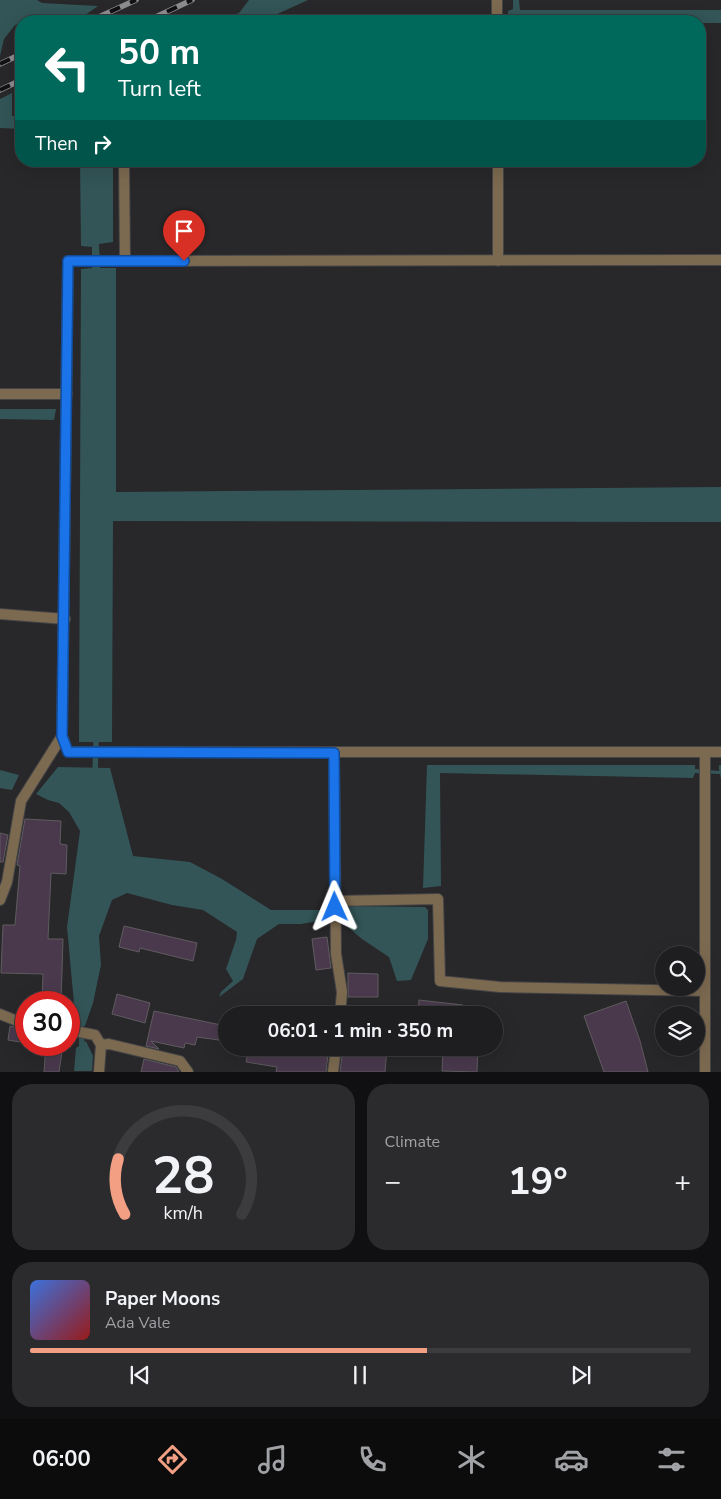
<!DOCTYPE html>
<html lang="en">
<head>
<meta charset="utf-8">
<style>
  body { margin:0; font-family:"Nunito Sans",sans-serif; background:#2b2a2d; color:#f1f3f6; height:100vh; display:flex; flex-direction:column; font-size:19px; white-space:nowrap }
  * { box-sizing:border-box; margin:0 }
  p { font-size:16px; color:#a1a2a5 }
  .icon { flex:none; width:28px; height:28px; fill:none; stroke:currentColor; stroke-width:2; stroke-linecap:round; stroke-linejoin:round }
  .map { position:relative; height:1072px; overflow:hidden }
  .panel { display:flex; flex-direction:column; gap:12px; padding:12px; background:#101012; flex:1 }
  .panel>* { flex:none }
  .banner { position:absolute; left:15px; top:15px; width:691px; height:152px; border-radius:20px; box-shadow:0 5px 20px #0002,0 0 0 1px #3c3b3e; background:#00695c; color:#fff; overflow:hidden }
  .buttons { position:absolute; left:655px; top:946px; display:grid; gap:10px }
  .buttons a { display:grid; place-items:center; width:50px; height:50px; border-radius:50%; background:#1e1d20; box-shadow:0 5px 20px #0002,0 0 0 1px #3c3b3e; font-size:25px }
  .speed { position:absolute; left:15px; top:991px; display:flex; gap:10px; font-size:25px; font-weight:700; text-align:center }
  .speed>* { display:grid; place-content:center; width:65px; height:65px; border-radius:50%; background:#1e1d20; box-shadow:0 5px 20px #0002,0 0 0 1px #3c3b3e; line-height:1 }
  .speed .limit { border:8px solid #d22; background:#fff; color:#111 }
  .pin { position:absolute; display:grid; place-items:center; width:42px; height:42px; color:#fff; margin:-51px -21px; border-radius:50% 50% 50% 0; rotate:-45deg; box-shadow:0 0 5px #0007 }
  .pin .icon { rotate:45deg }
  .me { position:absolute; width:55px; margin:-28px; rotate:359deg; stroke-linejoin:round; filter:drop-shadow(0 0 4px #0008) }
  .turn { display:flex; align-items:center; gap:18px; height:105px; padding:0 20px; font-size:22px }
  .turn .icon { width:65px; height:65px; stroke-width:2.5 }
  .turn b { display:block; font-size:35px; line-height:42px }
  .then { display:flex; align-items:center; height:48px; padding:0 20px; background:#0003; gap:10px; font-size:19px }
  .big { font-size:38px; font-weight:700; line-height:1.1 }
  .panel .widget { flex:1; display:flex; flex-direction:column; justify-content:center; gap:8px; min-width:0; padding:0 18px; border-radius:20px; background:#2b2a2d }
  .panel .dial { align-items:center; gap:0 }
  .dial svg { height:130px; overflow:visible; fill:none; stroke:#3c3b3e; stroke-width:7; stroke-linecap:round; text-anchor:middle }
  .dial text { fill:#f1f3f6; stroke:none }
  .song { display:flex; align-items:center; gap:15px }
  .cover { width:60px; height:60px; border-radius:8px; background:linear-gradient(135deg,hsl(220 70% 55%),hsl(0 70% 35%)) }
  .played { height:5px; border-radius:2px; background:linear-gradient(90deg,#f39f83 60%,#3c3b3e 60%) }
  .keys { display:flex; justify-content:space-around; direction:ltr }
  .heat { display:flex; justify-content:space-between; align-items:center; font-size:28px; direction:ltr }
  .panel .tiles { flex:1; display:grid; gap:12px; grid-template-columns:1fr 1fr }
  .widget:last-child { grid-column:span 2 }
  .trip { position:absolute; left:218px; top:1006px; width:285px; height:50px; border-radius:25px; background:#1e1d20; box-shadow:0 5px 20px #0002,0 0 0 1px #3c3b3e; font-weight:700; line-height:50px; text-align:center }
  .menu { display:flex; height:80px; justify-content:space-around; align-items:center; background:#0c0c0d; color:#a1a2a5 }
  .menu .icon { width:35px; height:35px }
  .menu .selected { color:#f39f83 }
  .menu b { font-size:22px; color:#f1f3f6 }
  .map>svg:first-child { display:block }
  .water { fill:#335557 }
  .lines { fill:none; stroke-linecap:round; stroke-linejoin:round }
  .stream { stroke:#335557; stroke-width:5.5 }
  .building { fill:#4a394d; stroke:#5f5c5f }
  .street-casing { stroke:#454447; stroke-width:12 }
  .street { stroke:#7c6a50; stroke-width:10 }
  .rail-casing { stroke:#8c8b8e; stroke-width:5.5 }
  .rail { stroke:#111012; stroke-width:4; stroke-dasharray:11; stroke-linecap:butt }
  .route-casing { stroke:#114b97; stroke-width:12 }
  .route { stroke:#1a73e8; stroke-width:9 }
</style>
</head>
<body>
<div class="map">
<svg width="721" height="1072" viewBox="0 0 721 1072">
  <rect width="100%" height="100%" fill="#28272a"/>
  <path class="water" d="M0,0H37L42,3L98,6L78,20L45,18L21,21V23L15,25L4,39L0,56Z
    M249,0H308L262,21H217L239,13Z
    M513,0H519L520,10H721V23H700V21H508V11L513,9Z
    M12,93V116L21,117V129L0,128V99Z
    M80,161H113V242L99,244L100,268H116V492L721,487V522L113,521L112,742H79L81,269L92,268V247L81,246Z
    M0,409H56L54,420L0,419Z
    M427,765H695V769L719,771V765H721V779L720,774L695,773L693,778L440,773L441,886L423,888Z
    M58,767L110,768L133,856L190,862L222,879L271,910H324L326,915L324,920L301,924H279L257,939L243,979L219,997L221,992L233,981L226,969L236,940L237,932L203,910L172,905L127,893L112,900L99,936L101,965L93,1003L85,1026L76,1025L67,927L80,831L69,812L59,803L48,800L36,794Z
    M0,770L19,775L12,790L0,788Z
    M347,906L425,907L428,910V939L411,980L397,981L389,957L362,939L344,924L343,916Z
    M86,1041L93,1056L92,1071H74L76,1048Z"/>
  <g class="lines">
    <path class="stream" d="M95,775L96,742
      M326,915L343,916
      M81,1018L82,1052"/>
  </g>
  <path class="building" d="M25,819L61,821L60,844L67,845L66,874L51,873L48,939H63L61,1002H42L43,974L1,973L3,925H15L20,866L17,865Z
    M0,833L8,835L3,862H0Z
    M124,926L197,943L193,961L140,948L139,952L119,947Z
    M327,937L331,968L316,970L312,939Z
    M348,973L378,974V997H348Z
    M117,994L150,1003L145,1023L112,1014Z
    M419,1000L463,1005L462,1015H418Z
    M626,1001L640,1041L648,1072H604L584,1016Z
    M154,1011L226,1026V1041L197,1037L195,1045L185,1043L184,1048L151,1041L159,1049L146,1046Z
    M10,1026L26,1030V1043L8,1040Z
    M46,1045H63L59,1072H44Z
    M249,1048H290L328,1054L326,1072H276L277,1067L246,1062Z
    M343,1048H387L385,1072H340Z
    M443,1048H478L477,1072L442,1071Z
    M144,1059L176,1067L179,1072H141Z"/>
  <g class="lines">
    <defs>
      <path id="street" d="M497,0V21
        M124,161L125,261
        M498,161V261
        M0,394H67
        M0,614L65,619
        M705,752H721
        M334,753L336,954L342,992L340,1015
        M0,900L7,882L21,801L62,736
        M335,901L438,899L440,981L500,987L705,991
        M0,1014L17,1021L26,1023
        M69,1030L95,1035L101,1045L99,1072
        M101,1045L109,1044L180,1061L188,1072
        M333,1072L336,1048
        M705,1072V752H68L62,736L68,261L721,260"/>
    </defs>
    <use href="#street" class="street-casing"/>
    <use href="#street" class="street"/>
    <defs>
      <path id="rail" d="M90,21L136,0
        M147,21L192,0
        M0,64L21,54
        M0,90L21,80"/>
    </defs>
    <use href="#rail" class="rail-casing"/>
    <use href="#rail" class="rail"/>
  </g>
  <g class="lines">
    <defs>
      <path id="route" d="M184,261H68L62,736L68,752L334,753L335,907"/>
    </defs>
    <use href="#route" class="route-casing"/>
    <use href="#route" class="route"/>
  </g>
</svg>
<div class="buttons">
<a><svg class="icon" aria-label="search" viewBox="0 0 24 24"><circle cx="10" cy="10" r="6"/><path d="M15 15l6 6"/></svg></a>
<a><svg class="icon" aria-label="layers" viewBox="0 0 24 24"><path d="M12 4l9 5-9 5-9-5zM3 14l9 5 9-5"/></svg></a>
</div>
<div class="speed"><div class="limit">30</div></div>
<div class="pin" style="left:184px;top:261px;background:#d93025"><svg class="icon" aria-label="arrive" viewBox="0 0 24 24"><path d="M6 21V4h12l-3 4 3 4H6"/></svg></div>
<svg class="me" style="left:335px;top:907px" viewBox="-20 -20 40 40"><path d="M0-17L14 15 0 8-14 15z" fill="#1a73e8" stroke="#fff" stroke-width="4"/></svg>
<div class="trip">06:01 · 1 min · 350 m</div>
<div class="banner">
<div class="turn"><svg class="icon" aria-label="left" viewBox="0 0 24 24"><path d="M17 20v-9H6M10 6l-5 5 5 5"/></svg><div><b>50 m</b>Turn left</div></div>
<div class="then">Then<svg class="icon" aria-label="right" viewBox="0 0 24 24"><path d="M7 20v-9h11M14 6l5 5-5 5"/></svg></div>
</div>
</div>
<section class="panel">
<div class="tiles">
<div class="widget dial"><svg viewBox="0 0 100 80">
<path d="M14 69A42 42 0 1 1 86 69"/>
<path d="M14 69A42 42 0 0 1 10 35" stroke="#f39f83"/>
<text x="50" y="56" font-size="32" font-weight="700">28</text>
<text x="50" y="72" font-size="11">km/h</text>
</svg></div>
<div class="widget"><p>Climate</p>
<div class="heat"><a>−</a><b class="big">19°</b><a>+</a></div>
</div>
<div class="widget">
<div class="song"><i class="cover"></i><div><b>Paper Moons</b><p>Ada Vale</p></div></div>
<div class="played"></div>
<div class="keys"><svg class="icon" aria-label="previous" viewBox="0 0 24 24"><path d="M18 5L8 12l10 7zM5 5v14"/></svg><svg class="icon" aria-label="pause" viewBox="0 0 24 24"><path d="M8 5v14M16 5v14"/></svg><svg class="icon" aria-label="next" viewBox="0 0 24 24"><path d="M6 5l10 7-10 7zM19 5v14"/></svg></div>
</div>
</div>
</section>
<nav class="menu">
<b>06:00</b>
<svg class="icon selected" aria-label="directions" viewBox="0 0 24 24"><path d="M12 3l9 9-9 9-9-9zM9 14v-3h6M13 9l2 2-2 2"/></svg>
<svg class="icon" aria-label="music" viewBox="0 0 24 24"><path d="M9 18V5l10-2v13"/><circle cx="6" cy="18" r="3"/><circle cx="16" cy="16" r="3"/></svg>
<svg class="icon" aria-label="phone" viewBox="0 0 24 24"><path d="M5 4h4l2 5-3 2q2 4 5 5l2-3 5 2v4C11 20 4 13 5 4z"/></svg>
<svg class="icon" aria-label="climate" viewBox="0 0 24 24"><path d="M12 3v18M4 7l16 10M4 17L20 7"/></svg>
<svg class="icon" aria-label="car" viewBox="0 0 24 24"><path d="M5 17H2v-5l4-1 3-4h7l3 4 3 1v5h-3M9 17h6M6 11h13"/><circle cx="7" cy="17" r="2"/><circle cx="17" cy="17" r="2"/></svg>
<svg class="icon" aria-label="filters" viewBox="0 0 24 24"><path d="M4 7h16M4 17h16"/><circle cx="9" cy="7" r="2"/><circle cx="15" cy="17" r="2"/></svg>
</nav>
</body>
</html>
